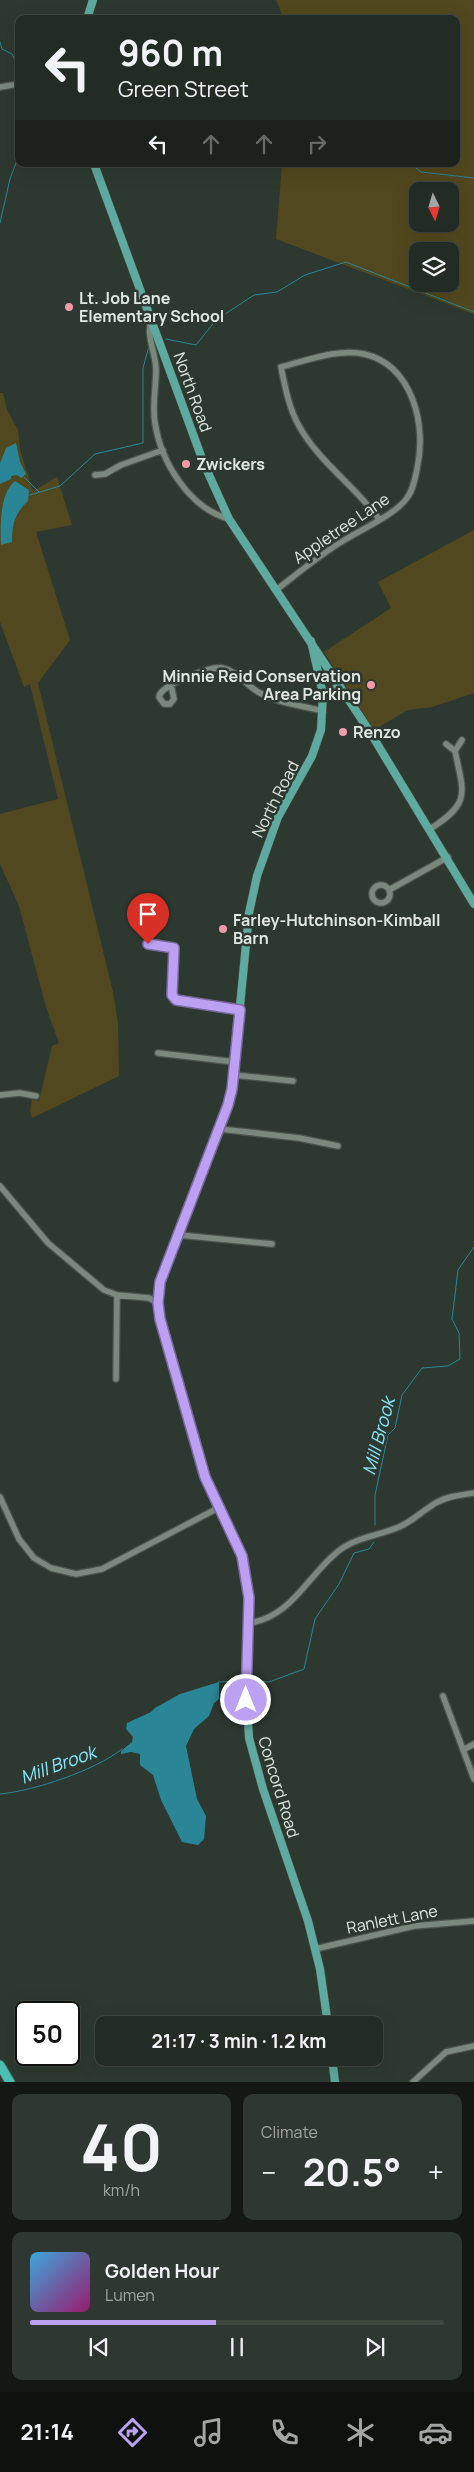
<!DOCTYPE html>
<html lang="en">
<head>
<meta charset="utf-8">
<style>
  body { margin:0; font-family:Manrope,sans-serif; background:#2e3731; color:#f1f3f6; height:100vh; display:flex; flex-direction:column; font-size:19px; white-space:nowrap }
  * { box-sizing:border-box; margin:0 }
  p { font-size:16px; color:#a2a7a6 }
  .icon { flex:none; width:28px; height:28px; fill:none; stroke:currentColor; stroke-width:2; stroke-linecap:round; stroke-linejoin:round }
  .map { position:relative; height:2082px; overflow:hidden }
  .sheet { display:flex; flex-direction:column; gap:12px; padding:12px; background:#131814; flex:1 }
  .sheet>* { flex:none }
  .guide { position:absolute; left:15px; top:15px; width:445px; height:152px; border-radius:10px; box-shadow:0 5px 20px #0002,0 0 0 1px #3f4741; background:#222b24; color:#f1f3f6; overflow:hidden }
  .needle { width:32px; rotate:175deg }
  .controls { position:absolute; left:409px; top:182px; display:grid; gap:10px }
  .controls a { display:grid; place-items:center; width:50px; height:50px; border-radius:10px; background:#222b24; box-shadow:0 5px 20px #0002,0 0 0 1px #3f4741; font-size:25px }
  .speed { position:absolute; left:15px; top:2001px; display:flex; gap:10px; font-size:25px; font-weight:700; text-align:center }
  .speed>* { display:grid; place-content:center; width:65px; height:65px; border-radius:50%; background:#222b24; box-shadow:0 5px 20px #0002,0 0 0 1px #3f4741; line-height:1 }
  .speed .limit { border:2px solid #111; border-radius:8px; background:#fff; color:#111 }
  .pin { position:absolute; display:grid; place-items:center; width:42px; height:42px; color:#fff; margin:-51px -21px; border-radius:50% 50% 50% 0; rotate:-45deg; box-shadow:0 0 5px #0007 }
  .pin .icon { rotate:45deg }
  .me { position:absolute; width:55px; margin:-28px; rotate:0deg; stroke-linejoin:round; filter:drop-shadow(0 0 4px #0008) }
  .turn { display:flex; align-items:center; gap:18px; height:105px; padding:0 20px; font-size:22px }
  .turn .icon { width:65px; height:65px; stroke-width:2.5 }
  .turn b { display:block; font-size:35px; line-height:42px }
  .lanes { display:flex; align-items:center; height:48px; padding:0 20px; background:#0003; justify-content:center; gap:25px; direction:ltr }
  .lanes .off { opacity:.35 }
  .big { font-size:38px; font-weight:700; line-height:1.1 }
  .sheet .widget { flex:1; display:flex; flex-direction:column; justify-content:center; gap:8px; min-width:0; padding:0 18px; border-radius:10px; background:#2e3731 }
  .sheet .dial { align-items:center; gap:0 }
  .dial b { font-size:65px; line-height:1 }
  .song { display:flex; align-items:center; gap:15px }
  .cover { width:60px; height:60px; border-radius:8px; background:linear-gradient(135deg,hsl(200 70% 55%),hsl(320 70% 35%)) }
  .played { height:5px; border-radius:2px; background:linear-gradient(90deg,#bca0f2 45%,#3f4741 45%) }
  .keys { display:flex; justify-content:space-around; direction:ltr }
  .heat { display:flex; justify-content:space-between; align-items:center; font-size:28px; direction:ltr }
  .sheet .tiles { flex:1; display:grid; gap:12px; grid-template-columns:1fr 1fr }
  .widget:last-child { grid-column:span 2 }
  .trip { position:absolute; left:95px; top:2016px; width:288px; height:50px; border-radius:10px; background:#222b24; box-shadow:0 5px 20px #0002,0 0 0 1px #3f4741; font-weight:700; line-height:50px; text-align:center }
  .dock { display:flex; height:80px; justify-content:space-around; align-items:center; background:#0e110e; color:#a2a7a6 }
  .dock .icon { width:35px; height:35px }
  .dock .current { color:#bca0f2 }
  .dock b { font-size:22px; color:#f1f3f6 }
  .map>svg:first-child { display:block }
  .green { fill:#52481f; fill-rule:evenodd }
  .water { fill:#2a8597 }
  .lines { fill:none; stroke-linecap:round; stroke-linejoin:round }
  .stream { stroke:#2a8597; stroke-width:1 }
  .minor-casing { stroke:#4a544d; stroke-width:8 }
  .major-casing { stroke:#4a544d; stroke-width:9 }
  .highway-casing { stroke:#4a544d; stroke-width:11 }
  .minor { stroke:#7a887e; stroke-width:5.5 }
  .major { stroke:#5eaa9e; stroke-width:8 }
  .highway { stroke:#4bc1b3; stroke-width:9 }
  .route-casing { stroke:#7a689d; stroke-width:12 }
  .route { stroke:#bca0f2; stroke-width:9 }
  .poi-dot { fill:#f39aa9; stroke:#2d3930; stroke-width:2 }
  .labels { text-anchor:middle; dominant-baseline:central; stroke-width:5; stroke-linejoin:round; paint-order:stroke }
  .poi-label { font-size:16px; font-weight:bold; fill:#e1e8e3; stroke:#2d3930; text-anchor:start }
  .street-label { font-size:16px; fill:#e1e8e3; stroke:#2d3930 }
  .water-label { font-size:18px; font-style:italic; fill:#89e7fb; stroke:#2d3930 }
</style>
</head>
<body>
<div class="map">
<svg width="474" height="2082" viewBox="0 0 474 2082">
  <rect width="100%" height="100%" fill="#2d3930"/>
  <path class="green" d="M276,0H474V314L276,239L282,164H456V19H284ZM418,191H450V224H418ZM418,251H450V284H418Z
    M0,393H3L7,410L18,430L20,450L33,491L57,477L72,525L36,532L70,640L38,683L113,992L118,1024L119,1076L32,1118L30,1111L32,1099L39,1101L52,1046L59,1043L46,1007L19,906L0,864V814L58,799L30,684L24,687L0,622Z
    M474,530V693L432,707L408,710L374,730L324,652L391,608L378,582Z"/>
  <path class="water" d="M16,443L20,462L26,474L21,478L17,475L11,476V479L0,484V463L6,448Z
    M15,481L29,490L28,501C15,513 12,524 12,542L1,545C0,524 0,493 15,481Z
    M219,1682V1699L214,1703L209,1716L194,1729L186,1746L197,1799L206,1816L204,1839L198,1845L182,1842L161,1800L153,1775L140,1765V1754L131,1752L121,1754V1751L132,1742L133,1737L126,1729L127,1723L151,1712L155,1708L180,1694Z"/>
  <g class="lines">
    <path class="stream" d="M0,42L2,49L12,54L19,68
      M411,164L421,172L474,178
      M0,223L10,179L19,155
      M166,339L196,345L216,320L254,295L277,292L305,275L346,262L474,312
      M24,477L39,492
      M30,495L60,486L95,454L143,443V368L149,346
      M375,1525V1495L388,1435L395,1428L402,1395L422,1368L448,1366L460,1359L459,1333L452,1319L458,1270L474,1247
      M251,1681L269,1682L304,1669L315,1619L339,1584L354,1553L369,1549L374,1542
      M219,1682L240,1681
      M0,1794C34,1791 96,1770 122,1749"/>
    <defs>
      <path id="minor" d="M0,87L19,84
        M151,321C146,337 156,353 156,370C156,387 152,406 155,423C161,462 189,508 229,519
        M95,475L105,474L121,465L163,450
        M276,590C297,574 316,558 338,544C357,531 394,516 407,498C413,490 415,479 417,469C427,426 413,365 364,354C338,348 306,361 281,367C285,387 289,408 299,426C319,462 355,486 379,519
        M171,685L174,699L170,704H164L159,697C160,685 209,666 222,668C239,671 246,686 260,693C278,703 303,706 323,711
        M446,744L455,751
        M430,829C471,803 464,794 455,751L462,740
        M372 894a9 9 0 1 1 18 0a9 9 0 1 1-18 0Z
        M389,890L448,857
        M148,944L174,948L172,995L176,1000L240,1010
        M158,1053L235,1062
        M234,1075L293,1081
        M0,1095L20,1093L36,1096
        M220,1129L299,1138L338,1146
        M0,1186L48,1243L104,1290L117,1295L149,1298L158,1303
        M179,1235L272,1244
        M116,1379L117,1295
        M0,1497L19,1539L34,1558L51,1568L76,1574L102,1569L220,1507
        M249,1623C290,1618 308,1576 336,1553C355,1537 378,1536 399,1527C411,1522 420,1513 431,1506C443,1497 459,1495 474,1493
        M443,1696L474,1779
        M463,1750L474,1744
        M315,1949L414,1926L474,1921
        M413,2082L446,2052L474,2046"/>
      <path id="major" d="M87,19L93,0
        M94,164L204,464L229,519L370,732L474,904
        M311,641L323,694L321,730L312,756L278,817L257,876L249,913L232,1089L220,1129L160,1282L158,1303L160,1319L205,1477L242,1556L249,1598L246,1688L249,1738L263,1789L308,1921L320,1969L328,2025
        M323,694L340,687
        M332,2058L335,2082"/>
      <path id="highway" d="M0,2065L10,2082"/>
    </defs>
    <use href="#minor" class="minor-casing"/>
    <use href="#major" class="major-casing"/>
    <use href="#highway" class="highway-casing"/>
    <use href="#minor" class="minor"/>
    <use href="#major" class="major"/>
    <use href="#highway" class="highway"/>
  </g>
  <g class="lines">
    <defs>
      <path id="route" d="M148,944L174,948L172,995L176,1000L240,1010L232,1089L228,1105L160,1282L158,1303L160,1319L205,1477L242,1556L249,1598L246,1700"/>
    </defs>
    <use href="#route" class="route-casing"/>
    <use href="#route" class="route"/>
  </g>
  <g class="poi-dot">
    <circle cx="69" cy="307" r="5"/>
    <circle cx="186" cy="464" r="5"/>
    <circle cx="371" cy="685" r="5"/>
    <circle cx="343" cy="732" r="5"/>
    <circle cx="223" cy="929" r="5"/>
  </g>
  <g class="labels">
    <g class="poi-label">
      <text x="79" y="298">Lt. Job Lane<tspan x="79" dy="18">Elementary School</tspan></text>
      <text x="196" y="464">Zwickers</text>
      <text x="361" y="676" text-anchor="end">Minnie Reid Conservation<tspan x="361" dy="18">Area Parking</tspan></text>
      <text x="353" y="732">Renzo</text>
      <text x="233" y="920">Farley-Hutchinson-Kimball<tspan x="233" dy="18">Barn</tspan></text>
    </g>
    <g class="street-label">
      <text transform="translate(193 392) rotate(70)">North Road</text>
      <text transform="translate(341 528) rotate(-34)">Appletree Lane</text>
      <text transform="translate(275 799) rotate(-63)">North Road</text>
      <text transform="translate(279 1787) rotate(73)">Concord Road</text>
      <text transform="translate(392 1919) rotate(-11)">Ranlett Lane</text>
    </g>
    <g class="water-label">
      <text transform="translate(378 1436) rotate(-75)">Mill Brook</text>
      <text transform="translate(58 1764) rotate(-20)">Mill Brook</text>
    </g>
  </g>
</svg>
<div class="controls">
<a><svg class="needle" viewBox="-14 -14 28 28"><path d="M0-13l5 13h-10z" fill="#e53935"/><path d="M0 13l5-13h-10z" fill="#a2a7a6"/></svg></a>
<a><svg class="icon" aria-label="layers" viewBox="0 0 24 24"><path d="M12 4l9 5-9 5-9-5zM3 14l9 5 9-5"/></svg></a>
</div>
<div class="speed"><div class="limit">50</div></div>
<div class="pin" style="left:148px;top:944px;background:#d93025"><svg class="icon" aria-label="arrive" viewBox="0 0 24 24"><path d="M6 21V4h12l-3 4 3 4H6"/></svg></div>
<svg class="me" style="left:246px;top:1700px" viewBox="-20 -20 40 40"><circle r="17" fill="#bca0f2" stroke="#fff" stroke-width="3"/><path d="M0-11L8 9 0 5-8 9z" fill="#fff"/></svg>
<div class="trip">21:17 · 3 min · 1.2 km</div>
<div class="guide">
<div class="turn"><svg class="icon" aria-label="left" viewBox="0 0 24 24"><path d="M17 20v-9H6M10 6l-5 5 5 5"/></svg><div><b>960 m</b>Green Street</div></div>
<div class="lanes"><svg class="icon" aria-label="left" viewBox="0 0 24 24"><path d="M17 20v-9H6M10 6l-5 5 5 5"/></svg><svg class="icon off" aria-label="ahead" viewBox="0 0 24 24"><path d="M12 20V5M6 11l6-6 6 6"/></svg><svg class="icon off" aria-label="ahead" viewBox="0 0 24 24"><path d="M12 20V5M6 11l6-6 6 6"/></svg><svg class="icon off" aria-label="right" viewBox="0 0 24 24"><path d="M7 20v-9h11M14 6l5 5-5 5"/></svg></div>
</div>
</div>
<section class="sheet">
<div class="tiles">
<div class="widget dial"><b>40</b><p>km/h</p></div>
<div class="widget"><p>Climate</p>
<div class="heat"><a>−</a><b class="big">20.5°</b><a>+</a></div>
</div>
<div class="widget">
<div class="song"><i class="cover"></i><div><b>Golden Hour</b><p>Lumen</p></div></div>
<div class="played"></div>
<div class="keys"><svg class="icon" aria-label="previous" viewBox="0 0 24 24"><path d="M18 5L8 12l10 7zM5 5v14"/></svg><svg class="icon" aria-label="pause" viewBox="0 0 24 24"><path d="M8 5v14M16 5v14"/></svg><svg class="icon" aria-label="next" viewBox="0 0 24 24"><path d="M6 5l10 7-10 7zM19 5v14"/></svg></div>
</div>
</div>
</section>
<nav class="dock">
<b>21:14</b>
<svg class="icon current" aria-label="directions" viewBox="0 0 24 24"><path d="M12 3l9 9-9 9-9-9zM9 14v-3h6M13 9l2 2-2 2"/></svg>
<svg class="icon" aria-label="music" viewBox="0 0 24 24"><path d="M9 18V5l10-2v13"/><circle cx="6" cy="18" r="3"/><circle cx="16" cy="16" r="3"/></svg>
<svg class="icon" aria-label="phone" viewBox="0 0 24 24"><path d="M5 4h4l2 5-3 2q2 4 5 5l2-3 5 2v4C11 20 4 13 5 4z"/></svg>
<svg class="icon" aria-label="climate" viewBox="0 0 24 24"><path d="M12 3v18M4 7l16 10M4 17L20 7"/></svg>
<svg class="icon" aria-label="car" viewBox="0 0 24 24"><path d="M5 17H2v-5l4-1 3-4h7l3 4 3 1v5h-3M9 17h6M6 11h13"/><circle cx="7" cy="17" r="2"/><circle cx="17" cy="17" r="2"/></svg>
</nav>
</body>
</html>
